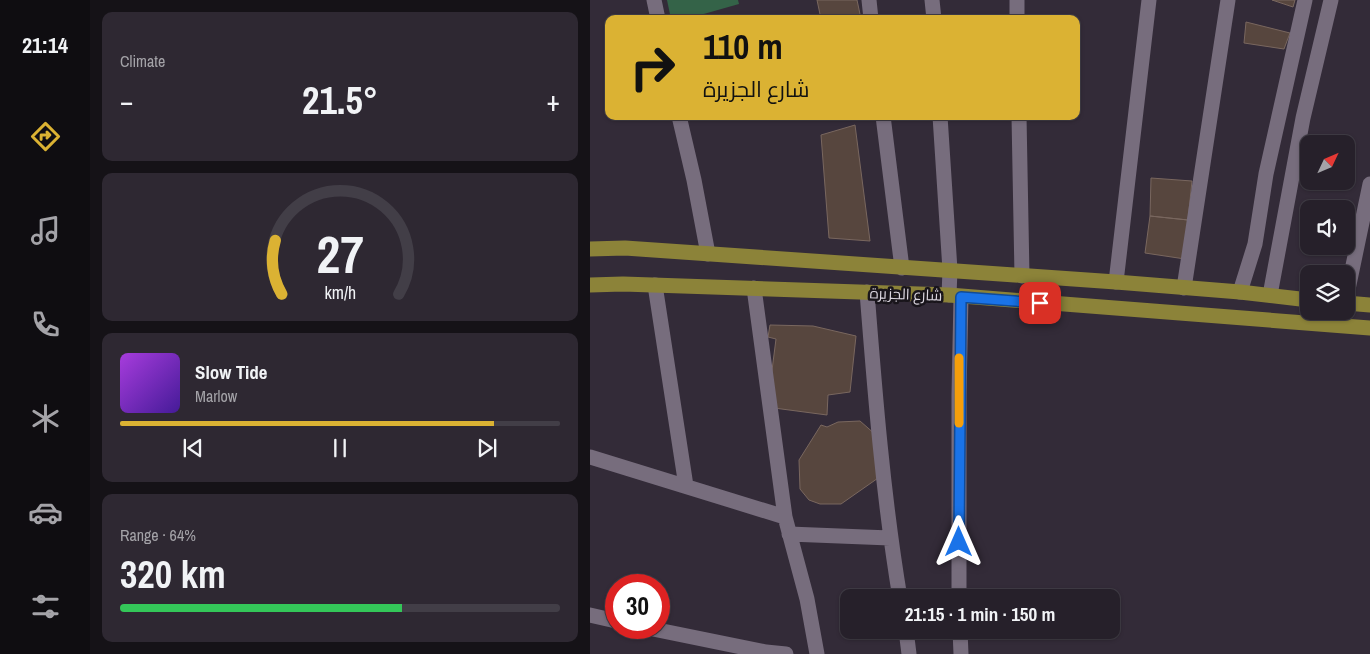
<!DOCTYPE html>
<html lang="en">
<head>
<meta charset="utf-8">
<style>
  body { margin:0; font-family:"Archivo Narrow",Cairo,sans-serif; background:#2e2832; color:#f1f3f6; height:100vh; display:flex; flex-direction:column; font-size:19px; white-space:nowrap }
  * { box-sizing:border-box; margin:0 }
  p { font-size:16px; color:#a4a3a8 }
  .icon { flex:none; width:28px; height:28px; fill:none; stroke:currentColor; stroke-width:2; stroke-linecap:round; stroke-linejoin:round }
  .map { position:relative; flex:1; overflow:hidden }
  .side { display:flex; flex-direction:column; gap:12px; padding:12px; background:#151217; width:500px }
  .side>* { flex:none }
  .guide { position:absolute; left:15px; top:15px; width:475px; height:105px; border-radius:10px; box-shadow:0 1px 4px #0004,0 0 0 1px #423e47; background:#dbb233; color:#111; overflow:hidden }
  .needle { width:32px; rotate:46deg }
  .fabs { position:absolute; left:710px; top:135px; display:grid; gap:10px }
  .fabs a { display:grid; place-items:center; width:55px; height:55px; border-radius:10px; background:#26202a; box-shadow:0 1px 4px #0004,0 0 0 1px #423e47; font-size:25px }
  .speed { position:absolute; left:15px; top:574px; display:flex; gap:10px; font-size:25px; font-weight:700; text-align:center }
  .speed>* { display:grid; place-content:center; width:65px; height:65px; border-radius:50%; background:#26202a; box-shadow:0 1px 4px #0004,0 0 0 1px #423e47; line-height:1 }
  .speed .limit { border:8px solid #d22; background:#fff; color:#111 }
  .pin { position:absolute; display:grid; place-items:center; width:42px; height:42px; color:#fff; margin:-21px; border-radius:10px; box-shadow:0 2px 8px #0006 }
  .me { position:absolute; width:55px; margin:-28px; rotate:0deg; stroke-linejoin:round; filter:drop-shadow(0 0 4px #0008) }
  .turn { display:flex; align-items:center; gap:18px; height:105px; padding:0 15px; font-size:22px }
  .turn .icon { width:65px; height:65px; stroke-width:2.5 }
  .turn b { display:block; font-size:35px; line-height:42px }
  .big { font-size:38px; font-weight:700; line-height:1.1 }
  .side .widget { flex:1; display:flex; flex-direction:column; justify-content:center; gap:8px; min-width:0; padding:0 18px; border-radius:10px; background:#2e2832 }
  .side .dial { align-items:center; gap:0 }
  .dial svg { height:130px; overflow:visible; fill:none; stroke:#423e47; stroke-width:7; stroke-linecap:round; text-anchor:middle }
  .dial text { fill:#f1f3f6; stroke:none }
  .song { display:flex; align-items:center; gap:15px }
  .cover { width:60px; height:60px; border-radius:8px; background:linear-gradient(135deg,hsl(280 70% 55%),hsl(260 70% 35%)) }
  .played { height:5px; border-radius:2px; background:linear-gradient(90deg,#dbb233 85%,#423e47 85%) }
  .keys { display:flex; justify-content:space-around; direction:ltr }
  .heat { display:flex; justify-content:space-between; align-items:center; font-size:28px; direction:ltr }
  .charge { height:8px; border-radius:4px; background:linear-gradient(90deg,#34c759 64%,#423e47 0) }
  .trip { position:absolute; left:250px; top:589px; width:280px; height:50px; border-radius:10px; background:#26202a; box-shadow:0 1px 4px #0004,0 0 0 1px #423e47; font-weight:700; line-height:50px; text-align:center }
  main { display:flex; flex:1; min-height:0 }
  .tabs { display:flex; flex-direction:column; width:90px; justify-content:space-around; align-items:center; background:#0f0d11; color:#a4a3a8 }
  .tabs .icon { width:35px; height:35px }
  .tabs .active { color:#dbb233 }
  .tabs b { font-size:22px; color:#f1f3f6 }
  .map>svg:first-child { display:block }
  .green { fill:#346348 }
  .building { fill:#57463e; stroke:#79675f }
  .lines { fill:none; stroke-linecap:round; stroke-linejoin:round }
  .minor { stroke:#776d7d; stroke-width:15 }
  .major { stroke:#8c8339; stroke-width:15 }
  .route-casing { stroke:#114b97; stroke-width:12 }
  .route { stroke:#1a73e8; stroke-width:9 }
  .slow { stroke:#f59e0b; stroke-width:9 }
  .labels { text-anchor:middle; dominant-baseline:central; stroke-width:5; stroke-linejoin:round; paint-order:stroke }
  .street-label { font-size:15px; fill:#dcd7e0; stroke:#19151b }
</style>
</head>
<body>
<main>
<nav class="tabs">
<b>21:14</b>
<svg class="icon active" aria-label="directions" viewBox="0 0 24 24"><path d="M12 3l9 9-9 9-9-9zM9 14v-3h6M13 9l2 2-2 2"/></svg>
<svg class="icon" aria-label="music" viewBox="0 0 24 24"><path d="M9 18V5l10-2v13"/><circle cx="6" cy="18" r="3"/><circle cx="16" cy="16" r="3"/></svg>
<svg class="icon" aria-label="phone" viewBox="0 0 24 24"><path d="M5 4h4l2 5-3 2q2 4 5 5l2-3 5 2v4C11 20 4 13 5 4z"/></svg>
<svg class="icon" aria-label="climate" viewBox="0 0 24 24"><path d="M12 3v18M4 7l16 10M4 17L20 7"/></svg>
<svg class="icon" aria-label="car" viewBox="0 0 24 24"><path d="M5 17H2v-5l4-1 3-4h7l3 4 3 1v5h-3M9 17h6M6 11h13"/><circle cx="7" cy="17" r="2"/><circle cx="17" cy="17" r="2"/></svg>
<svg class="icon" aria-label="filters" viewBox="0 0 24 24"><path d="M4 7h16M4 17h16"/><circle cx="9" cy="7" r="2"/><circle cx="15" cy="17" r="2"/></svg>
</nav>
<section class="side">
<div class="widget"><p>Climate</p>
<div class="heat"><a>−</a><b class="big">21.5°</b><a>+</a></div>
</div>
<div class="widget dial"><svg viewBox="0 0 100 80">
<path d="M14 69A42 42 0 1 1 86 69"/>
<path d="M14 69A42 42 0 0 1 10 36" stroke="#dbb233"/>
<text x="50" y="56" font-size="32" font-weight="700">27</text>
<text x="50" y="72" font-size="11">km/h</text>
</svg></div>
<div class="widget">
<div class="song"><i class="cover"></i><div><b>Slow Tide</b><p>Marlow</p></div></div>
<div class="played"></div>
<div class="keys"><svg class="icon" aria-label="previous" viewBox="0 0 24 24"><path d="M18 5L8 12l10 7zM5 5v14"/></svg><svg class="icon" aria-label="pause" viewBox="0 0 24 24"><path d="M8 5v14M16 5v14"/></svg><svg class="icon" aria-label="next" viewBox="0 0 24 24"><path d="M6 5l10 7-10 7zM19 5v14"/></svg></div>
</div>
<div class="widget"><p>Range · 64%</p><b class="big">320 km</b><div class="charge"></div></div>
</section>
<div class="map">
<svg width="780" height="654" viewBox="0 0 780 654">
  <rect width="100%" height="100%" fill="#332b38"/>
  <path class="green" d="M77,0H148L149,4L96,19H81Z"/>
  <path class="building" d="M227,0H267L271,19H231Z
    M682,0H705L703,7Z
    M656,22L700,33L694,49L654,43Z
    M235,116H272V117L235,120Z
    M265,125L280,241L239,238L231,135Z
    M561,178L602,181L598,220L560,216Z
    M560,216L598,220L595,259L555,253Z
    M180,325L223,326L266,336L260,392L238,395L237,415L184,408L181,378L186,339L178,337Z
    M270,421L286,435L291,476L251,504H230L219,500L210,489L209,460L231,425L237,427L248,422Z"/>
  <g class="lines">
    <path class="minor" d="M64,0L68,19
      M279,0L281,19
      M342,0L344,19
      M427,0V19
      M89,116L104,180L118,254
      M293,116L312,268
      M350,116L360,270L359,295
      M429,116L432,276
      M526,282L559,0
      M65,285L96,486
      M164,288L195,517
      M594,288L638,0
      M277,292C285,394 293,496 310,598
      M650,292L665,244L676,174L715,0
      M680,295L713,118L741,0
      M756,299L780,184
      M0,457L195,517L217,599L227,654
      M199,534L300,538
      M369,598V395L371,297
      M0,615L26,621
      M58,628L176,652L196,654
      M316,630L319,654
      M370,630L371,654"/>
    <path class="major" d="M0,249L35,248L526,282L650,292L719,300
      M0,285L33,284L359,295L780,328
      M756,303L780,305"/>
  </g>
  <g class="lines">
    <defs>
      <path id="route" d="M369,542L371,297L450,303"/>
    </defs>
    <use href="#route" class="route-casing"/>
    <use href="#route" class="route"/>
    <path class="slow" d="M369,423V358"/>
  </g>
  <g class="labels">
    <g class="street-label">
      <text transform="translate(316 294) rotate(2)">شارع الجزيرة</text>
    </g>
  </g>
</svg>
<div class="fabs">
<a><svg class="needle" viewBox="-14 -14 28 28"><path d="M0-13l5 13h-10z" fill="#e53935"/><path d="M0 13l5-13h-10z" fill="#a4a3a8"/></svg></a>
<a><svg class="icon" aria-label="sound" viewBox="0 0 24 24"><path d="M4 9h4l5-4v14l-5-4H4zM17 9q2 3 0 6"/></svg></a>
<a><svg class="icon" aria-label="layers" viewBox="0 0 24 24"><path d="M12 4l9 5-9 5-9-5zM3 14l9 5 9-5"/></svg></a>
</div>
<div class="speed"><div class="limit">30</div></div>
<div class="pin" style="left:450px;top:303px;background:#d93025"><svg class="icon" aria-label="arrive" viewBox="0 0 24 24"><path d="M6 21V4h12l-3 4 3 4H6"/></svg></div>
<svg class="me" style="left:369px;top:542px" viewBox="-20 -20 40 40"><path d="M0-17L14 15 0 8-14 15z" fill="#1a73e8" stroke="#fff" stroke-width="4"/></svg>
<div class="trip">21:15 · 1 min · 150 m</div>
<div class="guide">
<div class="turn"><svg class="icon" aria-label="right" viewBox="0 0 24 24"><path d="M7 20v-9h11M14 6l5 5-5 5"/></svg><div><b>110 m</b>شارع الجزيرة</div></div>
</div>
</div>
</main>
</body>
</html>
